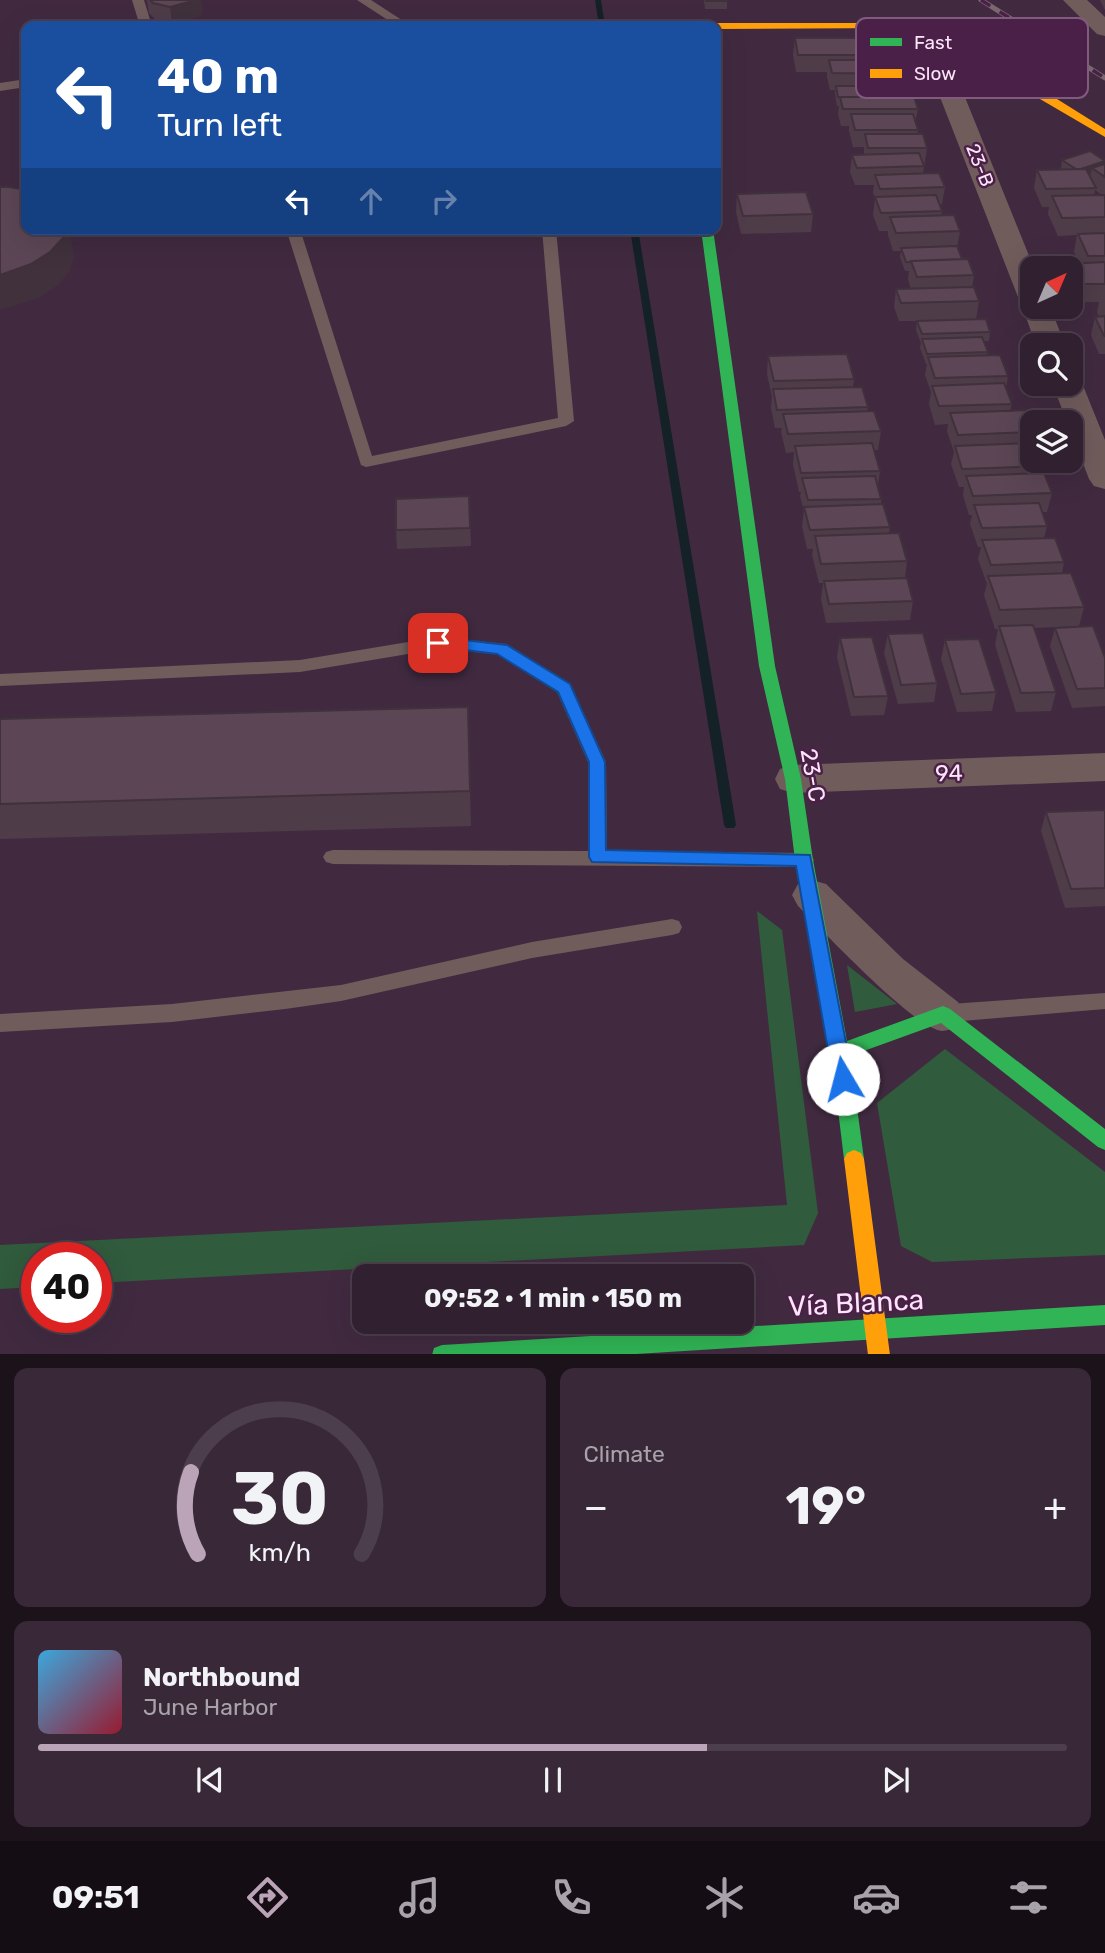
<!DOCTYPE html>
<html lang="en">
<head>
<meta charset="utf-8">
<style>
  body { margin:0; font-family:Rubik,sans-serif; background:#392838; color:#f1f3f6; height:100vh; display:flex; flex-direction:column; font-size:26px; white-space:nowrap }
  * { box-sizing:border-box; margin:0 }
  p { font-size:23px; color:#a8a3ab }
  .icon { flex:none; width:38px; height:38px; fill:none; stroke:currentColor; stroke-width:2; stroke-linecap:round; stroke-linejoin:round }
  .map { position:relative; height:1354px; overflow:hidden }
  .side { display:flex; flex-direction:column; gap:14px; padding:14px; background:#1b121a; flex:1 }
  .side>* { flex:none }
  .hud { position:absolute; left:21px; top:21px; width:700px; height:214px; border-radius:14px; box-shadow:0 7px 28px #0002,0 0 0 2px #4c3e4c; background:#1a4fa0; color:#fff; overflow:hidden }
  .needle { width:46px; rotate:44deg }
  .buttons { position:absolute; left:1020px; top:256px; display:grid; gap:14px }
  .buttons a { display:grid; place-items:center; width:63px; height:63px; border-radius:14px; background:#312030; box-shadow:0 7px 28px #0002,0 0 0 2px #4c3e4c; font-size:35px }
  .speed { position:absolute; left:21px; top:1242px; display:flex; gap:14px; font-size:35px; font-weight:700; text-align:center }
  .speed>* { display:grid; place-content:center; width:91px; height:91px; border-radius:50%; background:#312030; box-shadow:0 7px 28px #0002,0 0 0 2px #4c3e4c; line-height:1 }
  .speed .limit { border:10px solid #d22; background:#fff; color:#111 }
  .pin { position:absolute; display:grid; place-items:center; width:60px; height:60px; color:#fff; margin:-30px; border-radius:14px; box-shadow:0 4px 10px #0006 }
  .me { position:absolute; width:77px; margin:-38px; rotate:352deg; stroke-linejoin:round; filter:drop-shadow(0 0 5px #0008) }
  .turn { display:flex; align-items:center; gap:24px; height:147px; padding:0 21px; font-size:32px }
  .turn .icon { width:91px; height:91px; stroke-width:2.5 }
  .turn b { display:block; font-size:49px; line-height:60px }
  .lanes { display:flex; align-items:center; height:66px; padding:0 21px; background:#0003; justify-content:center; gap:35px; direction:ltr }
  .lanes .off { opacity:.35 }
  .big { font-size:52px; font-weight:700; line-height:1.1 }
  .side .tile { flex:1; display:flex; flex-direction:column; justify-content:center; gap:10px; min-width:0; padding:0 24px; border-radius:14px; background:#392838 }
  .side .dial { align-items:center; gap:0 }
  .dial svg { height:182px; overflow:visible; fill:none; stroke:#4c3e4c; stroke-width:7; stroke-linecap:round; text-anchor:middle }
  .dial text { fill:#f1f3f6; stroke:none }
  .song { display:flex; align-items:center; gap:21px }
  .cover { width:84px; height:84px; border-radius:10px; background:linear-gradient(135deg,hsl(200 70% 55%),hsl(350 70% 35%)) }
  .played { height:7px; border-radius:4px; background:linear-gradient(90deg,#bba4b8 65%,#4c3e4c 65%) }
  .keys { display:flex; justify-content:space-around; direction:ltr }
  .heat { display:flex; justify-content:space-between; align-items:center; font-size:38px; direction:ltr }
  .side .tiles { flex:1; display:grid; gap:14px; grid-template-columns:1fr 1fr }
  .tile:last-child { grid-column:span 2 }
  .trip { position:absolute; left:352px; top:1264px; width:402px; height:70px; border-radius:14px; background:#312030; box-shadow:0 7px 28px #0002,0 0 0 2px #4c3e4c; font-weight:700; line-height:70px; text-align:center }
  .dock { display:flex; height:112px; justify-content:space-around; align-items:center; background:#140d13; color:#a8a3ab }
  .dock .icon { width:49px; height:49px }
  .dock .active { color:#bba4b8 }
  .dock b { font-size:32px; color:#f1f3f6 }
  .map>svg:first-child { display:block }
  .green { fill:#315b3d }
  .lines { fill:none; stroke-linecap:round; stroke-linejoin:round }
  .stream { fill:#142126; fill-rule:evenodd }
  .lane { fill:#715c5c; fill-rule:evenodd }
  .street { fill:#715c5c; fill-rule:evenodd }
  .fast { fill:#30b455; fill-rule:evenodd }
  .slow { fill:#ff9f0a; fill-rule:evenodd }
  .rail-casing { stroke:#7a6770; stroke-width:5 }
  .rail { stroke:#4b2048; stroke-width:3.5; stroke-dasharray:11; stroke-linecap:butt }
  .wall { fill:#4f3c49; fill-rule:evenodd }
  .shaded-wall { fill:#40313c }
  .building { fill:#5c4655; stroke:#40313c; stroke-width:2 }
  .route { fill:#1a73e8; stroke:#114b97; stroke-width:2 }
  .labels { text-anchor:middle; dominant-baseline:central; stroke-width:5; stroke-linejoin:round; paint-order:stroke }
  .far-street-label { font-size:19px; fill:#fce5f8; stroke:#4b2048 }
  .street-label { font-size:23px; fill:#fce5f8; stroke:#4b2048 }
  .near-street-label { font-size:28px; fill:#fce5f8; stroke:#4b2048 }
  .key { fill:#4b2048; stroke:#805b7d; stroke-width:2 }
  .key-label { font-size:19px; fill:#fce5f8 }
</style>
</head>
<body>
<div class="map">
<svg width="1105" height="1355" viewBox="0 0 1105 1355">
  <rect width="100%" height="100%" fill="#412a40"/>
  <path class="green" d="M757,911L782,930L818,1213L804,1245L96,1283V1258H37V1287L0,1289V1245L787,1205Z
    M847,965L897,1004L855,1012Z
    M945,1049L1105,1172V1255L932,1262L901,1246L877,1103Z"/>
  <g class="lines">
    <path class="stream" d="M595,0H601L605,26H599Z
      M630,229H638L736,825L734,828H726L724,825Z"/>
    <path class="lane" d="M132,0H144L152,26H140Z
      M357,0H371L411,26H397Z
      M26,79V87L0,91V83Z
      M286,229H300L372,456L558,418L542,229H556L574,421L566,426L366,467L361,465Z
      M438,637L507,644L570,684L606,762L607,851L804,853L811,855L814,860L811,865L804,867L333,864L326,862L323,857L326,852L333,850L588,851V762L557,692L497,654L438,649L300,672L0,686V674L300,660Z
      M672,919L679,921L682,927L679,933L672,935L532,958L341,1001L285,1009L172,1022L0,1032V1014L172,1004L341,985L532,942Z
      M1105,993V1009L950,1022L943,1019L940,1013L943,1007L950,1004Z"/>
    <path class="street" d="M1063,0H1087L1105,17V36L1097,34Z
      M927,26L935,28L939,33L1034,268L1032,306H1050L1065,345H1036L1022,306L1024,303L1018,297L915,33L919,28Z
      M1071,375L1077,377L1082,383L1105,440V489L1094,486L1089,479L1071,432V422H1067L1052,383H1071Z
      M1105,753V781L793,793L780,789L775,779L780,769L793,765Z
      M812,880L826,884L903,959L958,1002L964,1014L958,1026C953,1028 947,1031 942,1031C915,1029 821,929 798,906L792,895L798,884Z"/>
    <path class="fast" d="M701,229H713L775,666L801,779L813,860L847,1041L943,1006L950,1009L1105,1129V1150L1098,1147L941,1023L850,1056L864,1159L861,1165L854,1168L847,1165L844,1159L831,1052L795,860L785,779L759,666Z
      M1105,1305V1325L620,1355H432L434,1348L442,1345Z"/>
    <path class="slow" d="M680,23H897L981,55L1033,84L1105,129V137L973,60L892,28L716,29V26H675Z
      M854,1150L861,1153L864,1159L890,1355H868L844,1159L847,1153Z"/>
    <defs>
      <path id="rail" d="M981,0L1105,78"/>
    </defs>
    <use href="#rail" class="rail-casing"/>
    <use href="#rail" class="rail"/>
  </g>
  <path class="wall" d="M147,0H201L202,13L198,17L172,23L156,20L149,13Z
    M704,0H727V9H705Z
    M1100,0H1105V10Z
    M795,38L889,55L888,60L903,74L901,90H893L895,97L918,109L915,123L918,130L917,134L927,148L923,173L945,187L942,204L939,205L942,211L941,216L960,231L957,248L962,259L974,275L972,287L979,301L976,319L990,332L989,341H983L988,352L987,355L1008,376L1006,388L1012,404L1010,411L1032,423V460L1046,466L1044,474L1052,493L1047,512H1042L1047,526L1044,538L1064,562L1062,573L1084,607L1079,626L1034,628L1056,692L1051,711L1016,712L995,645L998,629H995L984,595L987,584L978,559L981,547H978L970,524L972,515H969L963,495L964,487H959L951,464L954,452L947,431L948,424L935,425L929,404L931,392L925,375L927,364H926L920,348L921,343L916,330L917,321H899L894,307L896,289H911L908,279L909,271H905L900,257L901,251H893L888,235V231H879L873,215L875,199L873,192L874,185H855L850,172L852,155L864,154V147H853L849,131V126H841L838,114L839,106H837L835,94V90H830L827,77V72H796L793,55Z
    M1062,160L1105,164V354H1099L1091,335L1095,317H1099L1097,312L1099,302H1074L1071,295V268H1068L1069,264L1079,263L1074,252L1077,235L1058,236L1048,214L1049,207H1042L1034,188L1037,170H1062L1061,169ZM1095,190L1102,195H1094Z
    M737,194L813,214L811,232L741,234L736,212Z
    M768,356L854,379L853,387L868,407L867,412L881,431L878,450H874L880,471L878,485L881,499V504L890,527L889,534L907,561L905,578L913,601L910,620L826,623L821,599L823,583H819L812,555L813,549H807L802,526L804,511L800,496L801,492H799L793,464L794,452L786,453L781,432L782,428H775L771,408L772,397L767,374Z
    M469,496L471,546L397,549L396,530Z
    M1055,628L1105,658V706L1072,708L1050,646Z
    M888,634L937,683L934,702L898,704L884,653Z
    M840,638L888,696L884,715L851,716L837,657Z
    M945,640L996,692L992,711L957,712L941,659Z
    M468,707L471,826L0,839V719Z
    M1105,810V906L1065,908L1041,831L1046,812Z"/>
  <path class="shaded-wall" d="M196,0H201L202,13L198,17L172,23L170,7Z
    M1105,161L1103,170L1092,168L1091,174L1076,179L1078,170Z
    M66,229H69L74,256L70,271L58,285L38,298L10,307L0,309V275Z
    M468,707L470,742L471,826L470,791Z"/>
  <path class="building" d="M150,0H196L170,7L153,3Z
    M706,0H727V1H706Z
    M795,38H884L889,55H798Z
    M829,60H900L903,74L832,73Z
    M836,86H892L895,97H838Z
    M840,97H914L918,109H843Z
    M851,114H913L918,130H855Z
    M865,134H923L927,148H868Z
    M1090,151L1105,161L1081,169H1076L1062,160Z
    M919,153L924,166L857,168L852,155Z
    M1105,164V177L1092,168Z
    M1086,169L1096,188L1046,189L1037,170Z
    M939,173L945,187L880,189L875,175Z
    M0,187H9L26,190V229H66L63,238L50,252L31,264L0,275Z
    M806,192L813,214L743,216L737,194Z
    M936,195L942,211L881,213L875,197Z
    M1105,195V217L1062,218L1052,196Z
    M954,215L960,231L896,233L890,217Z
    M1105,233V256H1088L1078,234Z
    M957,246L962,259L911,261V262H906L901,248Z
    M968,259L974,275L917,277L911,261Z
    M1105,262V284H1078L1069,264Z
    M974,287L979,301L901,303L896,289Z
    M1105,316V336H1104L1095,317Z
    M986,319L990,332L922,334L917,321Z
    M982,337L988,352L927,354L922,339Z
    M847,354L854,379L774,381L768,356Z
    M1000,355L1008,376L935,378L928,357Z
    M1004,383L1012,404L939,406L932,386Z
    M862,387L868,407L777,410L773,389Z
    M1028,410L1032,423V432L958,435L950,413Z
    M874,411L881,431L788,434L783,414Z
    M872,443L880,471L801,473L795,446Z
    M1032,443V460H1044L1046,466L962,469L955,446Z
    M1044,473L1052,493L973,496L966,476Z
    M875,476L881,499L808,500L802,478Z
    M469,496L470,528L396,530V499Z
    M1039,503L1047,526L982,528L974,505Z
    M883,504L890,527L810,530L804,507Z
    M899,533L907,561L821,564L815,536Z
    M1055,538L1064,562L991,565L982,540Z
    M1071,573L1084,607L1000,610L988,576Z
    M907,578L913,601L829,604L824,581Z
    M1033,625L1056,692L1021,693L999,626Z
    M1093,626L1105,658V688L1077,689L1055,628Z
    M923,633L937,683L901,685L888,634Z
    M872,637L888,696L854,697L840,638Z
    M979,639L996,692L961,694L945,640Z
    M468,707L470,791L0,804V719Z
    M1105,810V888L1071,889L1046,812Z"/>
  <path class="route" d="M438,637L507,645L570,684L605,762L606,850L810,855L853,1079L850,1085L843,1088L836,1085L833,1079L796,866L592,862L589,857V762L558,692L497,654L432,646L430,643L432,639Z"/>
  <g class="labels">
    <g class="far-street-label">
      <text transform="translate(980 165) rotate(68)">23-B</text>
    </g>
    <g class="street-label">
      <text transform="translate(949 773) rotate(-2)">94</text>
      <text transform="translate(813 775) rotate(80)">23-C</text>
    </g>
    <g class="near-street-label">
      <text transform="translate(856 1303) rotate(-3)">Vía Blanca</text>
    </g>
  </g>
  <rect x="856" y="18" width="232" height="80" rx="10" class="key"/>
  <rect x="870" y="38" width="32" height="8" fill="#30b455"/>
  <rect x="870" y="69" width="32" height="9" fill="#ff9f0a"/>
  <g class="key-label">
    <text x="914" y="49">Fast</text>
    <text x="914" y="80">Slow</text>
  </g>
</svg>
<div class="buttons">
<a><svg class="needle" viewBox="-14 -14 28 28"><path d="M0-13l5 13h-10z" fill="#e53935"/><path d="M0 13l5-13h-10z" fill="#a8a3ab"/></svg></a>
<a><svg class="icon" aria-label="search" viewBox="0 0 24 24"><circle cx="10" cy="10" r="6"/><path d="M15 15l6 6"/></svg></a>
<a><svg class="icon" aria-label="layers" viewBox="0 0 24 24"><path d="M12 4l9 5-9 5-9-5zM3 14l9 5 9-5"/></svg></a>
</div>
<div class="speed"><div class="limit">40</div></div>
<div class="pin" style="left:438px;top:643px;background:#d93025"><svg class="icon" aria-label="arrive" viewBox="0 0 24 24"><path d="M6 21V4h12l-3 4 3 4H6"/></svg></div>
<svg class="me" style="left:843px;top:1079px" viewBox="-20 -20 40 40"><circle r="19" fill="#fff"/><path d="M0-13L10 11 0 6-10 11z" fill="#1a73e8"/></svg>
<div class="trip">09:52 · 1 min · 150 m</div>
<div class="hud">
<div class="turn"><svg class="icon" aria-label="left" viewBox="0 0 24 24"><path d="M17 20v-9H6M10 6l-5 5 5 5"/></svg><div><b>40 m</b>Turn left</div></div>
<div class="lanes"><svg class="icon" aria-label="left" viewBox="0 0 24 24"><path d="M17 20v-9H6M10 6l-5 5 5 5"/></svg><svg class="icon off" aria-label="ahead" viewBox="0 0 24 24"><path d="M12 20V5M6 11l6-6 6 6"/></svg><svg class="icon off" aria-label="right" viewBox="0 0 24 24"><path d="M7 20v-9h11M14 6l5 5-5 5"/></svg></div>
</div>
</div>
<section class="side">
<div class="tiles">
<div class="tile dial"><svg viewBox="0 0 100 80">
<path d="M14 69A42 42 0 1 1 86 69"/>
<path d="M14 69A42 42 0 0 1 11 33" stroke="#bba4b8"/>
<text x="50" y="56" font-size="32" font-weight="700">30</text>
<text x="50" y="72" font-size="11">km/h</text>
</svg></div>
<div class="tile"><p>Climate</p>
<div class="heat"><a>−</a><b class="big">19°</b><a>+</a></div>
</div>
<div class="tile">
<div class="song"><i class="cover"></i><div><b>Northbound</b><p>June Harbor</p></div></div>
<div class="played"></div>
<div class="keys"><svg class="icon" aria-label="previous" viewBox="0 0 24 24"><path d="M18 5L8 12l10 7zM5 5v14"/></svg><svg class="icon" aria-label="pause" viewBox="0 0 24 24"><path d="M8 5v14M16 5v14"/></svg><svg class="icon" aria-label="next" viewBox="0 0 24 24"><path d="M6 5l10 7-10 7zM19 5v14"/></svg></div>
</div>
</div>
</section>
<nav class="dock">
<b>09:51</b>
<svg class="icon active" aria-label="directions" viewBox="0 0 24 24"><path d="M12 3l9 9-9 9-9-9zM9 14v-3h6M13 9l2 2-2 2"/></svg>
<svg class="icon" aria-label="music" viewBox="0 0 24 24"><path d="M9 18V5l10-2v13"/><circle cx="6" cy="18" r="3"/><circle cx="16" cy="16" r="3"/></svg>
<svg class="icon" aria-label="phone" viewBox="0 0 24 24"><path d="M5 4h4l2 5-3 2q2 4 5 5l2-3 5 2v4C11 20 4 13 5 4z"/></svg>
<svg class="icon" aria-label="climate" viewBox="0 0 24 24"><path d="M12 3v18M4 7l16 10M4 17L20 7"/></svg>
<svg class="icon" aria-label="car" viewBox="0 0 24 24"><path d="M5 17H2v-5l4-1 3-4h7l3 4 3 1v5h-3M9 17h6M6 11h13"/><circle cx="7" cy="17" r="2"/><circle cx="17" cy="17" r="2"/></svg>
<svg class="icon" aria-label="filters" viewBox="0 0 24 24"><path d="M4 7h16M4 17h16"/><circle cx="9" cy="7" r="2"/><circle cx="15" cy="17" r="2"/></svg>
</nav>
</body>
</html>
